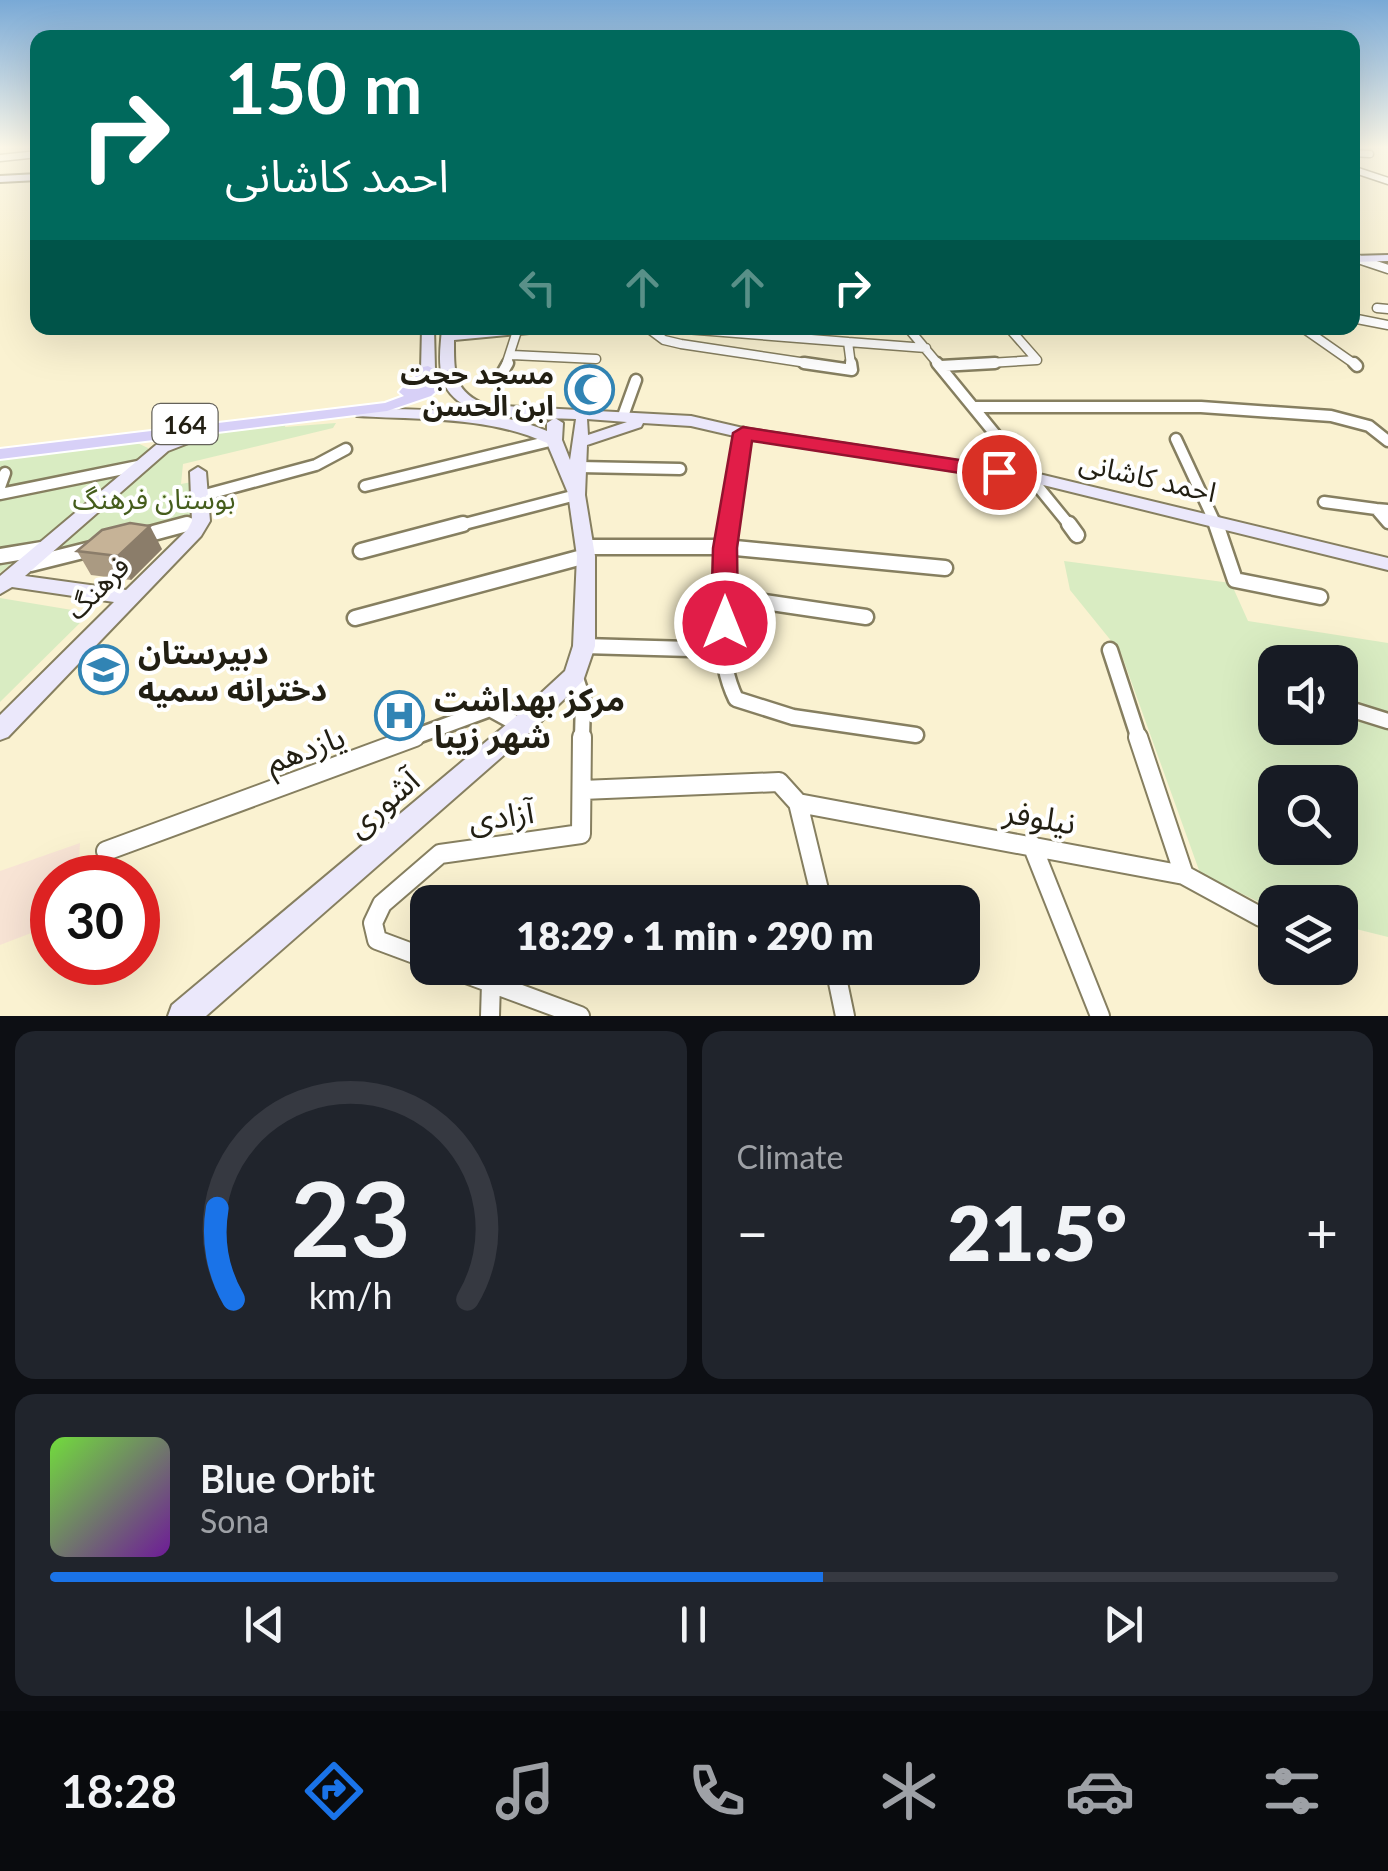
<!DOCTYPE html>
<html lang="en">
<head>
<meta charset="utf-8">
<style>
  body { margin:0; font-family:Lato,"Noto Sans Arabic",sans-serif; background:#20242c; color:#f1f3f6; height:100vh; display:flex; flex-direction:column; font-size:38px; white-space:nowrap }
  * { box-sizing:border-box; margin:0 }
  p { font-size:32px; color:#9ea1a6 }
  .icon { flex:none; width:55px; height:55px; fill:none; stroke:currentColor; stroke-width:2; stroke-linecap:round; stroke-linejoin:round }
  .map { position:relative; height:1016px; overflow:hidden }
  .side { display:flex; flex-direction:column; gap:15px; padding:15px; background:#0d0f14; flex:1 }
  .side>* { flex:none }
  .guide { position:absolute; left:30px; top:30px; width:1330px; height:305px; border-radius:20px; box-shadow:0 10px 40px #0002; background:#00695c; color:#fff; overflow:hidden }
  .controls { position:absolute; left:1258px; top:645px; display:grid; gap:20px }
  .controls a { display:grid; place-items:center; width:100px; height:100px; border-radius:20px; background:#171b24; box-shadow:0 10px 40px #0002; font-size:50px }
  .speed { position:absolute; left:30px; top:855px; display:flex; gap:20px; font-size:50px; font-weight:700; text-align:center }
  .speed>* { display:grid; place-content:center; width:130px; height:130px; border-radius:50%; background:#171b24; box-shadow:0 10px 40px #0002; line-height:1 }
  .speed .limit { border:15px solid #d22; background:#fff; color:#111 }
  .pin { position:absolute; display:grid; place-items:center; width:85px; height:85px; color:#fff; margin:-42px; border:5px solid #fff; border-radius:50%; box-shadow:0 2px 10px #0007 }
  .me { position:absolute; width:110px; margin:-55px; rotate:0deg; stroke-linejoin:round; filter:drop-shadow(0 0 8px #0008) }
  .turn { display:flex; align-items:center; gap:35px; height:210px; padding:0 30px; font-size:45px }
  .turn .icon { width:130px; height:130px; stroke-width:2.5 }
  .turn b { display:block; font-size:70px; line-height:85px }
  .lanes { display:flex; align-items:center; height:95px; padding:0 30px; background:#0003; justify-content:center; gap:50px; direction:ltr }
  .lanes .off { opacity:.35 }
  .big { font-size:75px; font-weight:800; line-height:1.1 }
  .side .card { flex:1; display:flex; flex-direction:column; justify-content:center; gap:15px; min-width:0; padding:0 35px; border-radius:20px; background:#20242c }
  .side .dial { align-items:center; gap:0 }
  .dial svg { height:260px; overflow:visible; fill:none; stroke:#363941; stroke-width:7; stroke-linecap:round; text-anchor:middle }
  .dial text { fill:#f1f3f6; stroke:none }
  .song { display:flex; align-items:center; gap:30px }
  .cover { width:120px; height:120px; border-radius:15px; background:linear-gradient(135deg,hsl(100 70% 55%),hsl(280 70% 35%)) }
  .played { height:10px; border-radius:5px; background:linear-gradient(90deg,#1a73e8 60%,#363941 60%) }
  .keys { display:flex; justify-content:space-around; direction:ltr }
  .heat { display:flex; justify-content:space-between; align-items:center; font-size:55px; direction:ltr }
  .side .tiles { flex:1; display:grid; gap:15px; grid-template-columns:1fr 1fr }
  .card:last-child { grid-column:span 2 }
  .trip { position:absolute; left:410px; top:885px; width:570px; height:100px; border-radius:20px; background:#171b24; box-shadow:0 10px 40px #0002; font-weight:800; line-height:100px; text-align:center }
  .tabs { display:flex; height:160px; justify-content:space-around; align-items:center; background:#090b0e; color:#9ea1a6 }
  .tabs .icon { width:70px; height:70px }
  .tabs .on { color:#1a73e8 }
  .tabs b { font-size:45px; color:#f1f3f6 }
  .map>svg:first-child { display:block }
  .education { fill:#f8e4d5 }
  .green { fill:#d9ecc2; fill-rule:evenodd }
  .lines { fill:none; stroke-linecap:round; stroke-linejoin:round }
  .street-far4-casing { stroke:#867f60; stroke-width:9 }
  .street-far3-casing { stroke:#867f60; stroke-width:11 }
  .street-far2-casing { stroke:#867f60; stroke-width:15 }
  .street-far1-casing { stroke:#867f60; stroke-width:19 }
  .street-casing { stroke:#867f60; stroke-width:22 }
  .secondary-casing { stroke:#867f60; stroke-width:4 }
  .primary-casing { stroke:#fff; stroke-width:4 }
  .street-far4 { stroke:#fff; stroke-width:6 }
  .street-far3 { stroke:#fff; stroke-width:8 }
  .street-far2 { stroke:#fff; stroke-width:10 }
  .street-far1 { stroke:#fff; stroke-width:14 }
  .street { stroke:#fff; stroke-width:18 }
  .secondary { fill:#ebe8fb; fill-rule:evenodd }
  .primary { fill:#d7d0f7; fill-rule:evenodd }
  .wall { fill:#aa9a82 }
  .shaded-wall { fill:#8b7d6a }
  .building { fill:#c6b397; stroke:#8b7d6a; stroke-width:2.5 }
  .route { fill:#e11d48; stroke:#92132f; stroke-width:2.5 }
  .labels { text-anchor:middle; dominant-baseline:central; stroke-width:8; stroke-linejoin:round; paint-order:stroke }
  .shield { fill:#fff; stroke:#64625a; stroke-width:2.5 }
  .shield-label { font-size:25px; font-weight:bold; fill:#221f13 }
  .poi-label { font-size:28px; font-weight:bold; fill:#221f13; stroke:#fff; text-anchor:end }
  .street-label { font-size:28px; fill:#221f13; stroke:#fff }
  .park-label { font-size:28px; fill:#455d1c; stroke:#fff }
  .near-poi-label { font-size:32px; font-weight:bold; fill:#221f13; stroke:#fff; text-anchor:start }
  .near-street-label { font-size:32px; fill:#221f13; stroke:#fff }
</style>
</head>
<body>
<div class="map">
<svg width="1388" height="1016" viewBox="0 0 1388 1016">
  <rect width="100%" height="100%" fill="#faf2d1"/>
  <path class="education" d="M80,843L78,877L52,878V925L0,945V871Z"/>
  <path class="green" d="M286,423L285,427L336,423L333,428L183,464L181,484L192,482L194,518L54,554L50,551L170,448L204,433Z
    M133,441L148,448L147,454L0,573V457Z
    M1064,561L1231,583L1248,621L1388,643V937L1340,925V902H1275V910L1200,873L1121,653L1070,590ZM1275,662H1340V728H1275ZM1275,782H1340V848H1275Z
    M0,598L90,613L0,702Z"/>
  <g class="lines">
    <defs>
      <path id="street-far4" d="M1352,153L1370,154
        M0,158L38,154
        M1352,169L1388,181"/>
      <path id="street-far3" d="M1358,259L1388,269
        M1377,308L1388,309
        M1352,318L1388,325
        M648,328L664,340L681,344L820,365
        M908,328L939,365
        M1303,328L1356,365
        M651,330L673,328L848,342
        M512,355L596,359
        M506,365L518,328
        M851,365L848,342L926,348
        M955,365L1037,360L1009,328"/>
      <path id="street-far2" d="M804,363L852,370L851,363
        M937,363L1071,527
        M1354,363L1357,366
        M941,366L995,363
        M500,377L508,363
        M976,407H1201L1331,416L1369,426L1388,441
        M623,416L636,380
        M1176,439L1217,527
        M579,467L680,469
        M365,486L554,440
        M0,487L5,473
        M0,494L143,465
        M201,496L316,465L346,449
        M1324,502L1376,509
        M1388,510L1376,509L1388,523
        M178,527L201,521
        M453,527L576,495
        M730,527L743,433"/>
      <path id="street-far1" d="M730,524C724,579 711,648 736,699L793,717L916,735
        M1069,524L1077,535
        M1216,524L1235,580L1320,597
        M142,536L187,524
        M584,547H725L945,568
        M361,551L463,524
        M0,556L42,549
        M31,564L91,549
        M724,596L866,617
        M355,618L586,556
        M584,646L725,650
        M1110,650L1139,739
        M575,675L583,699L582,739
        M1340,706L1388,721
        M409,739L490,709L521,726"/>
      <path id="street" d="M1138,737L1184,875
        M582,790L779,782L798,803L822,902
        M798,803L1184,875L1261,917
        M1032,845L1100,1016
        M106,851L415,737
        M428,959L377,940L373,923L382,904L440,854L581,834L582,737
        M450,968L491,983L490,1016
        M835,968L845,1016
        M491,983L580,1016"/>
      <path id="secondary" d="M38,174V180L0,182V176Z
        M1388,255V261L1352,262V256Z
        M422,328H434L435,370L428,374L421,370Z
        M442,328H454V332L506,328H546L540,332L454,340C454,373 453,391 486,405L691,416L743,428L1035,473L1388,558V570L1035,483L743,438L691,426L643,423L641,427L587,445L585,495L595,556V646L583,681L529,733L206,1016H168L172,1005L513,719L565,671L573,646L577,556L568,493L547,443C488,416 421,420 357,416L350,412L357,408C419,411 489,406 547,431V423L555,418L563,423L562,440L570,460L576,419C536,417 453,426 442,376C438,361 441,343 442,328ZM587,419L627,422L588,435Z
        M212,424L217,426L220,429L217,432L168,451L25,576L126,590L188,529L192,521L190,472L198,467L206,472L210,521L201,536L8,737L0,740V715L114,602L12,587L0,594V576L156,445Z"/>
      <path id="primary" d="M428,366L435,370L430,381L415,392L443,371L448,370L455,374L431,396L387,411L0,459V449L385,403L404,396L399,392C407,382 417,378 423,367Z"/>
    </defs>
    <use href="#street-far4" class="street-far4-casing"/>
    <use href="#street-far3" class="street-far3-casing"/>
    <use href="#street-far2" class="street-far2-casing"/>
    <use href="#street-far1" class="street-far1-casing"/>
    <use href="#street" class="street-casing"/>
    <use href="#secondary" class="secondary-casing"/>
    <use href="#primary" class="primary-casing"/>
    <use href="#street-far4" class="street-far4"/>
    <use href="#street-far3" class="street-far3"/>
    <use href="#street-far2" class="street-far2"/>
    <use href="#street-far1" class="street-far1"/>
    <use href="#street" class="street"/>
    <use href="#secondary" class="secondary"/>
    <use href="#primary" class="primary"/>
  </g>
  <path class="wall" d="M162,549L131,580L91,575L77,551Z"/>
  <path class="shaded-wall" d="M150,526L162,549L131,580L118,556Z"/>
  <path class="building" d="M130,523L150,526L118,556L77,551L102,530Z"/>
  <linearGradient id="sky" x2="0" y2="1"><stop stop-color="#79a9d6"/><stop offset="0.51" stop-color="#fdf9ea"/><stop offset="1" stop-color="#fdf9ea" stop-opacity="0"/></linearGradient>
  <rect width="1388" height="289" fill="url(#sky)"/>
  <path class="route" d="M743,427L999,466L1010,472L999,479L752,441L737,548L738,623L734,630H715L711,623L713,548L733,433Z"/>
  <defs>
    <symbol id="mosque-ring" viewBox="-11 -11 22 22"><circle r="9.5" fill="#fff" stroke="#3184b4" stroke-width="1.5"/><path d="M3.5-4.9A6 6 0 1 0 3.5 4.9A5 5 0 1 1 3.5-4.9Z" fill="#3184b4"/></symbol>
    <symbol id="school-ring" viewBox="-11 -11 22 22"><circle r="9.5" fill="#fff" stroke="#3184b4" stroke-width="1.5"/><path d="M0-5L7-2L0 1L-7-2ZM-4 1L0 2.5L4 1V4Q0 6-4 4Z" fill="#3184b4"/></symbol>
    <symbol id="hospital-ring" viewBox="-11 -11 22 22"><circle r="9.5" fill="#fff" stroke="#3184b4" stroke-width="1.5"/><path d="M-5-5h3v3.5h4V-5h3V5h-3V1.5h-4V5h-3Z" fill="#3184b4"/></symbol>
  </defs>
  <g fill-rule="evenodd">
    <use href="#mosque-ring" x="562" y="362" width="55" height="55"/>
    <use href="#school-ring" x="76" y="642" width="55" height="55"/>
    <use href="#hospital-ring" x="372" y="688" width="55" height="55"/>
  </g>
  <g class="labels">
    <rect class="shield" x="152.5" y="404" width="65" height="40" rx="8"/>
    <g class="shield-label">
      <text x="185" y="424">164</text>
    </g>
    <g class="poi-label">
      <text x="554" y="373">مسجد حجت<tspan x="554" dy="32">ابن الحسن</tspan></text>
    </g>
    <g class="street-label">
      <text transform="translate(1148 476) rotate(13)">احمد کاشانی</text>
      <text transform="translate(97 587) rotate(-45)">فرهنگ</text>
    </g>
    <g class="park-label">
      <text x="154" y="498">بوستان فرهنگ</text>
    </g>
    <g class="near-poi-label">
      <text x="138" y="651">دبیرستان<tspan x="138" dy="37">دخترانه سمیه</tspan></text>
      <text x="434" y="698">مرکز بهداشت<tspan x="434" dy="37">شهر زیبا</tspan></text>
    </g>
    <g class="near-street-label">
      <text transform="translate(305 748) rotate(-20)">یازدهم</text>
      <text transform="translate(382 802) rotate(-41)">آشوری</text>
      <text transform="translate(501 815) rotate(-8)">آزادی</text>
      <text transform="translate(1040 816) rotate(10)">نیلوفر</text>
    </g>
  </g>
</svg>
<div class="controls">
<a><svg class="icon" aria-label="sound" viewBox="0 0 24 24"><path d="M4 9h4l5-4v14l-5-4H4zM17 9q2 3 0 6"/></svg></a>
<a><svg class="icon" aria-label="search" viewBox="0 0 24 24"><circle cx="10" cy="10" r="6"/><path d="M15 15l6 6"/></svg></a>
<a><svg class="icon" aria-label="layers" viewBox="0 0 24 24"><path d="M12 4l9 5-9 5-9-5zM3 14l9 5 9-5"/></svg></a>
</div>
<div class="speed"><div class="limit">30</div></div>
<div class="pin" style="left:999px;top:472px;background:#d93025"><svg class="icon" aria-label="arrive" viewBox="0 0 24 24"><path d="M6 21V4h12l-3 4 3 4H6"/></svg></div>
<svg class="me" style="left:725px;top:623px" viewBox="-20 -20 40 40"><circle r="17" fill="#e11d48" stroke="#fff" stroke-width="3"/><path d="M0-11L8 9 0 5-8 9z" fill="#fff"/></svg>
<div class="trip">18:29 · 1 min · 290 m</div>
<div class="guide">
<div class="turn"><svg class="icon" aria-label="right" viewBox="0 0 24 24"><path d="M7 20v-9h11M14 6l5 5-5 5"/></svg><div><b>150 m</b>احمد کاشانی</div></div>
<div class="lanes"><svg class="icon off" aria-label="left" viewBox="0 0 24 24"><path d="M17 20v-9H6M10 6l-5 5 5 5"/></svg><svg class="icon off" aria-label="ahead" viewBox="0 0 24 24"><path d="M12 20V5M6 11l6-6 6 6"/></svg><svg class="icon off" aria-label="ahead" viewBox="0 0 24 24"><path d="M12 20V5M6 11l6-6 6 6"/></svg><svg class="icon" aria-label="right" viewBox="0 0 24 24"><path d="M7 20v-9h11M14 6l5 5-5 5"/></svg></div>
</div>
</div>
<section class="side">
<div class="tiles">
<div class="card dial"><svg viewBox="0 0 100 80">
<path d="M14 69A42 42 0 1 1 86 69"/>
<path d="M14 69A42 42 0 0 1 9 41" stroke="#1a73e8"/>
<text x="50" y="56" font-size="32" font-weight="700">23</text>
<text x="50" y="72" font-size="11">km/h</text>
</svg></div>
<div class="card"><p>Climate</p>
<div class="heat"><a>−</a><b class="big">21.5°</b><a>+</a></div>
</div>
<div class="card">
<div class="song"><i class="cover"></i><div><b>Blue Orbit</b><p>Sona</p></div></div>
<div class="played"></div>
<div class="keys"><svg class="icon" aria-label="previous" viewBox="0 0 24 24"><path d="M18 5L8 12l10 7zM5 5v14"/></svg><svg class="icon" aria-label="pause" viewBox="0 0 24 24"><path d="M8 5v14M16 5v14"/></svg><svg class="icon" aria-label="next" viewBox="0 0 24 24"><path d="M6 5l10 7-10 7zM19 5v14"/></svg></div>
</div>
</div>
</section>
<nav class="tabs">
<b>18:28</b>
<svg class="icon on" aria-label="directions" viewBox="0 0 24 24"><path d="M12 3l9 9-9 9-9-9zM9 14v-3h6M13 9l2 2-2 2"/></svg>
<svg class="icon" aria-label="music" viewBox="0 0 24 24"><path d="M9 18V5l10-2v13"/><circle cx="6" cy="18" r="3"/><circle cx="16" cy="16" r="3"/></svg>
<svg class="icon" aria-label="phone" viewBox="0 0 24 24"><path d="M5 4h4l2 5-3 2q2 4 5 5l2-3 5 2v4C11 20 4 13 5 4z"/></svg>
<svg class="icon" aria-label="climate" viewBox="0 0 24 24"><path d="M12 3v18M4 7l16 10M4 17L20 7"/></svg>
<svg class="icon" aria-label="car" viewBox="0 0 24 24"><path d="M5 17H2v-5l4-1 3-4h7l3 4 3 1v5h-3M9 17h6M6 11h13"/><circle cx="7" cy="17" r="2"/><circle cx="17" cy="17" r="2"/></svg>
<svg class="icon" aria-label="filters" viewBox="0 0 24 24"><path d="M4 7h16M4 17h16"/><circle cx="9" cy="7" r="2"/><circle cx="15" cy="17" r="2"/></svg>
</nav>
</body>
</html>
